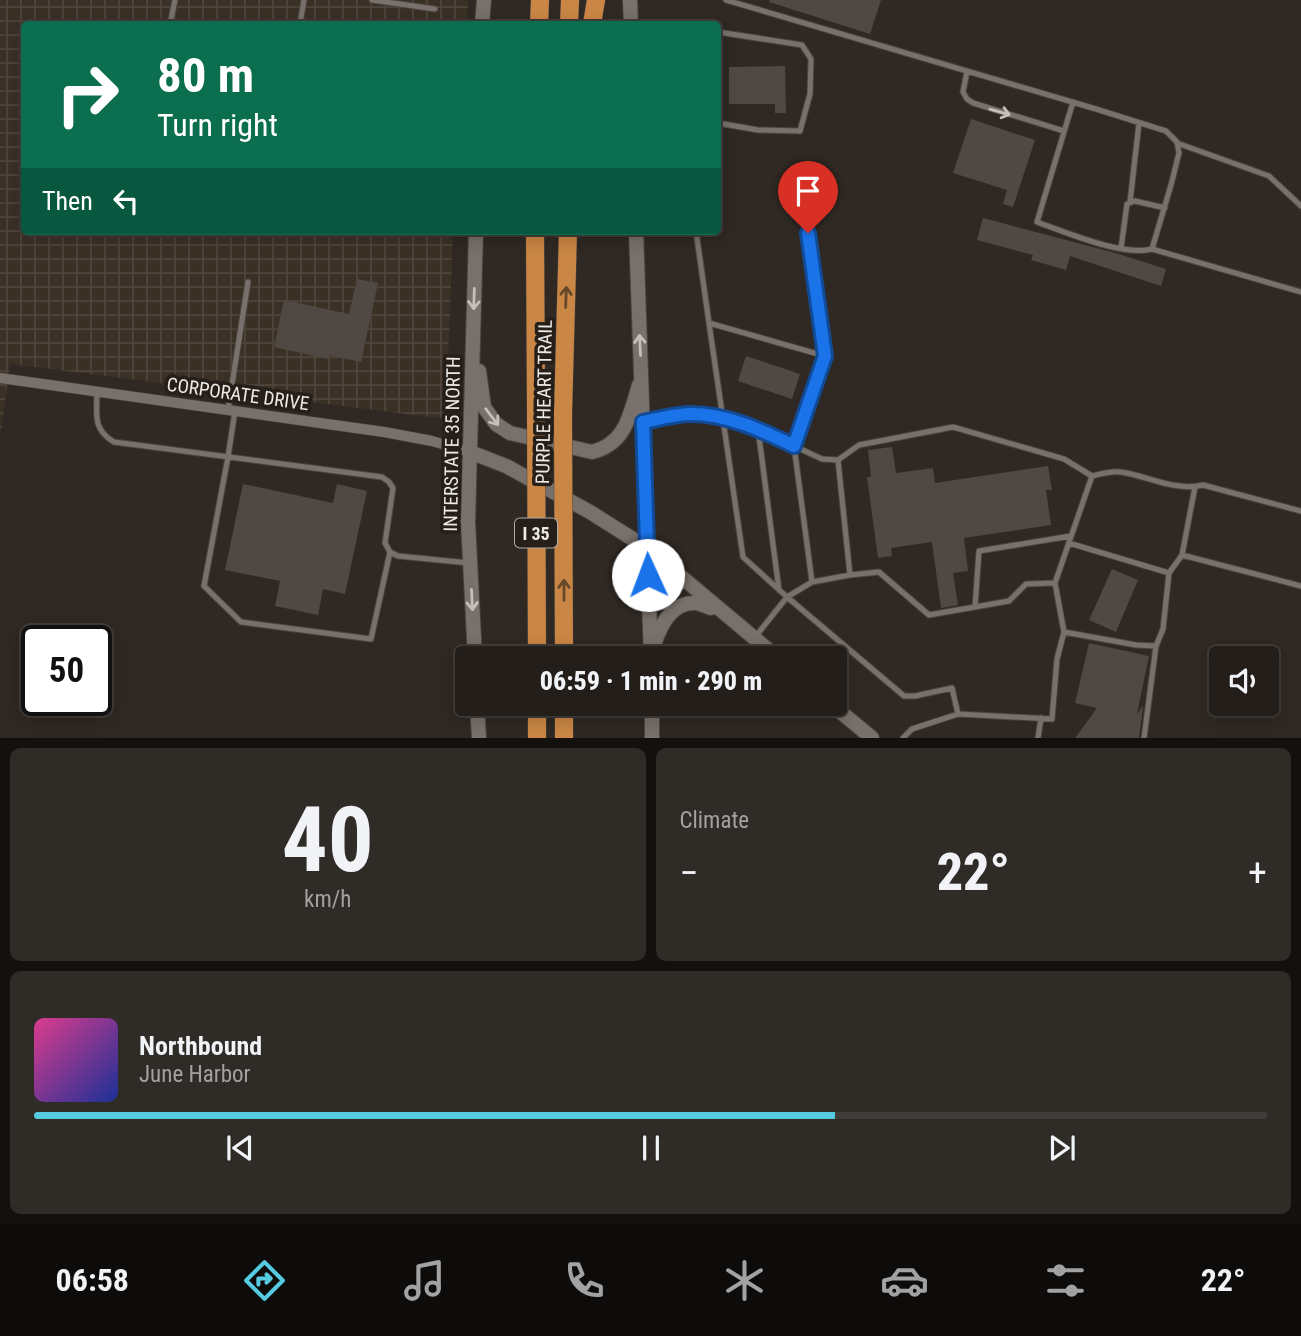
<!DOCTYPE html>
<html lang="en">
<head>
<meta charset="utf-8">
<style>
  body { margin:0; font-family:"Roboto Condensed",sans-serif; background:#2f2b27; color:#f1f3f6; height:100vh; display:flex; flex-direction:column; font-size:26px; white-space:nowrap }
  * { box-sizing:border-box; margin:0 }
  p { font-size:23px; color:#a3a2a2 }
  .icon { flex:none; width:38px; height:38px; fill:none; stroke:currentColor; stroke-width:2; stroke-linecap:round; stroke-linejoin:round }
  .map { position:relative; height:738px; overflow:hidden }
  .details { display:flex; flex-direction:column; gap:10px; padding:10px; background:#13100e; flex:1 }
  .details>* { flex:none }
  .banner { position:absolute; left:21px; top:21px; width:700px; height:214px; border-radius:7px; box-shadow:0 4px 18px #0003,0 0 0 2px #403c39; background:#0b6e4f; color:#fff; overflow:hidden }
  .tools { position:absolute; left:1209px; top:646px; display:grid; gap:14px }
  .tools a { display:grid; place-items:center; width:70px; height:70px; border-radius:7px; background:#231e1a; box-shadow:0 4px 18px #0003,0 0 0 2px #403c39; font-size:35px }
  .speed { position:absolute; left:21px; top:625px; display:flex; gap:14px; font-size:35px; font-weight:700; text-align:center }
  .speed>* { display:grid; place-content:center; width:91px; height:91px; border-radius:50%; background:#231e1a; box-shadow:0 4px 18px #0003,0 0 0 2px #403c39; line-height:1 }
  .speed .limit { border:4px solid #111; border-radius:10px; background:#fff; color:#111 }
  .pin { position:absolute; display:grid; place-items:center; width:60px; height:60px; color:#fff; margin:-72px -30px; border-radius:50% 50% 50% 0; rotate:-45deg; box-shadow:0 0 7px #0007 }
  .pin .icon { rotate:45deg }
  .me { position:absolute; width:77px; margin:-38px; rotate:358deg; stroke-linejoin:round; filter:drop-shadow(0 0 5px #0008) }
  .turn { display:flex; align-items:center; gap:24px; height:147px; padding:0 21px; font-size:32px }
  .turn .icon { width:91px; height:91px; stroke-width:2.5 }
  .turn b { display:block; font-size:49px; line-height:60px }
  .then { display:flex; align-items:center; height:66px; padding:0 21px; background:#0003; gap:14px; font-size:26px }
  .big { font-size:52px; font-weight:800; line-height:1.1 }
  .details .tile { flex:1; display:flex; flex-direction:column; justify-content:center; gap:10px; min-width:0; padding:0 24px; border-radius:10px; background:#2f2b27 }
  .details .dial { align-items:center; gap:0 }
  .dial b { font-size:91px; line-height:1 }
  .song { display:flex; align-items:center; gap:21px }
  .cover { width:84px; height:84px; border-radius:10px; background:linear-gradient(135deg,hsl(330 70% 55%),hsl(230 70% 35%)) }
  .played { height:7px; border-radius:4px; background:linear-gradient(90deg,#55cae0 65%,#403c39 65%) }
  .keys { display:flex; justify-content:space-around; direction:ltr }
  .heat { display:flex; justify-content:space-between; align-items:center; font-size:38px; direction:ltr }
  .details .tiles { flex:1; display:grid; gap:10px; grid-template-columns:1fr 1fr }
  .tile:last-child { grid-column:span 2 }
  .trip { position:absolute; left:455px; top:646px; width:392px; height:70px; border-radius:7px; background:#231e1a; box-shadow:0 4px 18px #0003,0 0 0 2px #403c39; font-weight:800; line-height:70px; text-align:center }
  .tabs { display:flex; height:112px; justify-content:space-around; align-items:center; background:#0e0c0a; color:#a3a2a2 }
  .tabs .icon { width:49px; height:49px }
  .tabs .active { color:#55cae0 }
  .tabs b { font-size:32px; color:#f1f3f6 }
  .map>svg:first-child { display:block }
  .industrial { fill:url(#industrial-grid) }
  .building { fill:#504943 }
  .lines { fill:none; stroke-linecap:round; stroke-linejoin:round }
  .lane-casing { stroke:#4a4540; stroke-width:7 }
  .street-casing { stroke:#4a4540; stroke-width:11 }
  .secondary-casing { stroke:#4a4540; stroke-width:16 }
  .highway-casing { stroke:#4a4540; stroke-width:19 }
  .lane { stroke:#78706a; stroke-width:5 }
  .street { stroke:#78706a; stroke-width:10 }
  .secondary { stroke:#78706a; stroke-width:14 }
  .highway { stroke:#ca8645; stroke-width:18 }
  .highway-bridge-casing { stroke:#4a4540; stroke-width:19; stroke-linecap:butt }
  .highway-bridge { stroke:#ca8645; stroke-width:18 }
  .oneway { stroke:#c4bfba }
  .oneway2 { stroke:#67482b }
  .route-casing { stroke:#114b97; stroke-width:18 }
  .route { stroke:#1a73e8; stroke-width:12 }
  .labels { text-anchor:middle; dominant-baseline:central; stroke-width:7; stroke-linejoin:round; paint-order:stroke }
  .shield { fill:#251e19; stroke:#b1aca8; stroke-width:2 }
  .shield-label { font-size:18px; font-weight:bold; fill:#ede9e5 }
  .street-label { font-size:19px; fill:#ede9e5; stroke:#251e19 }
</style>
</head>
<body>
<div class="map">
<svg width="1301" height="738" viewBox="0 0 1301 738">
  <defs>
    <pattern id="industrial-grid" width="8" height="8" patternUnits="userSpaceOnUse" patternTransform="scale(1.75)"><rect width="8" height="8" fill="#3b3026"/><path d="M0 4h8M4 0v8" fill="none" stroke="#4e443b"/></pattern>
  </defs>
  <rect width="100%" height="100%" fill="#2f2823"/>
  <path class="industrial" d="M0,0H468L467,24H24V231H453L446,419L10,364L0,439Z"/>
  <path class="building" d="M770,0H881L870,34L769,2Z
    M785,66L786,113H775V104H729V67Z
    M971,119L1035,140L1013,207L1003,204L1007,190L953,173Z
    M983,218L1115,253L1166,269L1161,286L1070,256L1066,270L1031,260L1033,255L977,240Z
    M357,279L378,283L361,362L329,355L328,359L274,347L284,300L349,314Z
    M746,356L800,374L792,399L738,381Z
    M892,447L896,473L933,468L935,483L1048,466L1052,490H1046L1051,525L964,538L968,571L953,573L958,605L941,608L932,542L891,548L892,556L878,558L867,477H871L868,450Z
    M243,484L333,503L337,484L367,491L345,594L323,589L318,615L275,606L280,581L225,570Z
    M1112,569L1138,580L1116,632L1089,620Z
    M1089,643L1149,656L1137,714L1143,706L1139,738H1075L1097,708L1075,703Z"/>
  <g class="lines">
    <defs>
      <path id="lane" d="M372,0L435,9
        M726,0L1096,109L1166,131L1177,142L1179,153L1171,185L1152,249C1124,257 1065,232 1037,222L1073,102
        M170,24L175,0
        M300,24L304,0
        M718,32L802,45L811,59L810,94L800,131L758,130L718,123
        M967,71L963,92L967,99L973,103L1064,131
        M1177,143L1269,176L1301,206
        M1130,202L1139,123
        M696,231L709,323
        M808,233L825,356
        M1121,248L1127,204L1135,201L1165,208
        M1152,249L1301,292
        M97,391C97,414 92,429 114,442L382,477L389,482L393,488L385,543L390,552L398,556L469,563
        M228,410L248,282
        M235,411L228,457L204,586L241,622L371,639L390,552
        M643,422L686,414L709,415L758,429L822,459L838,460L859,445L953,427L1064,459L1092,476L1055,583L1064,632L1057,659L1052,719L958,714
        M758,429L779,590
        M838,460L850,575
        M1092,476C1101,474 1111,471 1120,472C1146,475 1175,492 1203,485L1301,511
        M1195,487L1182,555L1301,586
        M1069,543L1169,573L1163,629L1156,646
        M1169,573L1182,555
        M812,582L794,446L825,356L709,323L743,557L787,597L904,696H915L952,688L958,714L912,729L903,738
        M975,607L979,551L1071,536
        M1064,632L1136,645L1156,646L1144,738
        M756,636L787,597L812,582L850,575L879,572L929,615L1009,601L1026,584L1055,583
        M1038,738L1041,718"/>
      <path id="street" d="M0,378L384,432L432,441L470,452"/>
      <path id="secondary" d="M630,0L631,24
        M482,24L484,0
        M636,231L651,658
        M479,371L484,407L496,424L510,433L592,452C626,444 630,414 639,385
        M470,452L506,466L590,512L647,548L778,658
        M654,645C660,626 671,602 695,603C700,603 707,607 711,608
        M475,658L468,522L476,231
        M477,704L479,738
        M652,704V738
        M831,704L872,738"/>
      <path id="highway" d="M539,24L540,0
        M569,24L570,0
        M592,24L596,0
        M535,231L536,407
        M563,414L568,231
        M537,704V738
        M564,704V738"/>
    </defs>
    <use href="#lane" class="lane-casing"/>
    <use href="#street" class="street-casing"/>
    <use href="#secondary" class="secondary-casing"/>
    <use href="#highway" class="highway-casing"/>
    <use href="#lane" class="lane"/>
    <use href="#street" class="street"/>
    <use href="#secondary" class="secondary"/>
    <use href="#highway" class="highway"/>
    <defs>
      <path id="highway-bridge" d="M536,407L537,658
        M563,414L564,658"/>
    </defs>
    <use href="#highway-bridge" class="highway-bridge-casing"/>
    <use href="#highway-bridge" class="highway-bridge"/>
  </g>
  <defs><path id="oneway-shaft" d="M-6 0H5M1.5-3L5.5 0L1.5 3" fill="none" stroke-width="1.6" stroke-linecap="round" stroke-linejoin="round" transform="scale(1.75)"/></defs>
  <g class="oneway">
    <use href="#oneway-shaft" transform="translate(1000 112) rotate(16)"/>
    <use href="#oneway-shaft" transform="translate(474 299) rotate(92)"/>
    <use href="#oneway-shaft" transform="translate(640 345) rotate(-93)"/>
    <use href="#oneway-shaft" transform="translate(492 417) rotate(53)"/>
    <use href="#oneway-shaft" transform="translate(472 600) rotate(87)"/>
  </g>
  <g class="oneway2">
    <use href="#oneway-shaft" transform="translate(566 297) rotate(-88)"/>
    <use href="#oneway-shaft" transform="translate(564 590) rotate(-90)"/>
  </g>
  <g class="lines">
    <defs>
      <path id="route" d="M648,575L643,422C658,419 673,415 688,414C725,413 761,430 794,446L825,356L808,233"/>
    </defs>
    <use href="#route" class="route-casing"/>
    <use href="#route" class="route"/>
  </g>
  <g class="labels">
    <rect class="shield" x="515" y="518.5" width="42" height="29" rx="5"/>
    <g class="shield-label">
      <text x="536" y="533">I 35</text>
    </g>
    <g class="street-label">
      <text transform="translate(238 394) rotate(8)">CORPORATE DRIVE</text>
      <text transform="translate(544 402) rotate(-89)">PURPLE HEART TRAIL</text>
      <text transform="translate(452 444) rotate(-89)">INTERSTATE 35 NORTH</text>
    </g>
  </g>
</svg>
<div class="tools">
<a><svg class="icon" aria-label="sound" viewBox="0 0 24 24"><path d="M4 9h4l5-4v14l-5-4H4zM17 9q2 3 0 6"/></svg></a>
</div>
<div class="speed"><div class="limit">50</div></div>
<div class="pin" style="left:808px;top:233px;background:#d93025"><svg class="icon" aria-label="arrive" viewBox="0 0 24 24"><path d="M6 21V4h12l-3 4 3 4H6"/></svg></div>
<svg class="me" style="left:648px;top:575px" viewBox="-20 -20 40 40"><circle r="19" fill="#fff"/><path d="M0-13L10 11 0 6-10 11z" fill="#1a73e8"/></svg>
<div class="trip">06:59 · 1 min · 290 m</div>
<div class="banner">
<div class="turn"><svg class="icon" aria-label="right" viewBox="0 0 24 24"><path d="M7 20v-9h11M14 6l5 5-5 5"/></svg><div><b>80 m</b>Turn right</div></div>
<div class="then">Then<svg class="icon" aria-label="left" viewBox="0 0 24 24"><path d="M17 20v-9H6M10 6l-5 5 5 5"/></svg></div>
</div>
</div>
<section class="details">
<div class="tiles">
<div class="tile dial"><b>40</b><p>km/h</p></div>
<div class="tile"><p>Climate</p>
<div class="heat"><a>−</a><b class="big">22°</b><a>+</a></div>
</div>
<div class="tile">
<div class="song"><i class="cover"></i><div><b>Northbound</b><p>June Harbor</p></div></div>
<div class="played"></div>
<div class="keys"><svg class="icon" aria-label="previous" viewBox="0 0 24 24"><path d="M18 5L8 12l10 7zM5 5v14"/></svg><svg class="icon" aria-label="pause" viewBox="0 0 24 24"><path d="M8 5v14M16 5v14"/></svg><svg class="icon" aria-label="next" viewBox="0 0 24 24"><path d="M6 5l10 7-10 7zM19 5v14"/></svg></div>
</div>
</div>
</section>
<nav class="tabs">
<b>06:58</b>
<svg class="icon active" aria-label="directions" viewBox="0 0 24 24"><path d="M12 3l9 9-9 9-9-9zM9 14v-3h6M13 9l2 2-2 2"/></svg>
<svg class="icon" aria-label="music" viewBox="0 0 24 24"><path d="M9 18V5l10-2v13"/><circle cx="6" cy="18" r="3"/><circle cx="16" cy="16" r="3"/></svg>
<svg class="icon" aria-label="phone" viewBox="0 0 24 24"><path d="M5 4h4l2 5-3 2q2 4 5 5l2-3 5 2v4C11 20 4 13 5 4z"/></svg>
<svg class="icon" aria-label="climate" viewBox="0 0 24 24"><path d="M12 3v18M4 7l16 10M4 17L20 7"/></svg>
<svg class="icon" aria-label="car" viewBox="0 0 24 24"><path d="M5 17H2v-5l4-1 3-4h7l3 4 3 1v5h-3M9 17h6M6 11h13"/><circle cx="7" cy="17" r="2"/><circle cx="17" cy="17" r="2"/></svg>
<svg class="icon" aria-label="filters" viewBox="0 0 24 24"><path d="M4 7h16M4 17h16"/><circle cx="9" cy="7" r="2"/><circle cx="15" cy="17" r="2"/></svg>
<b>22°</b>
</nav>
</body>
</html>
